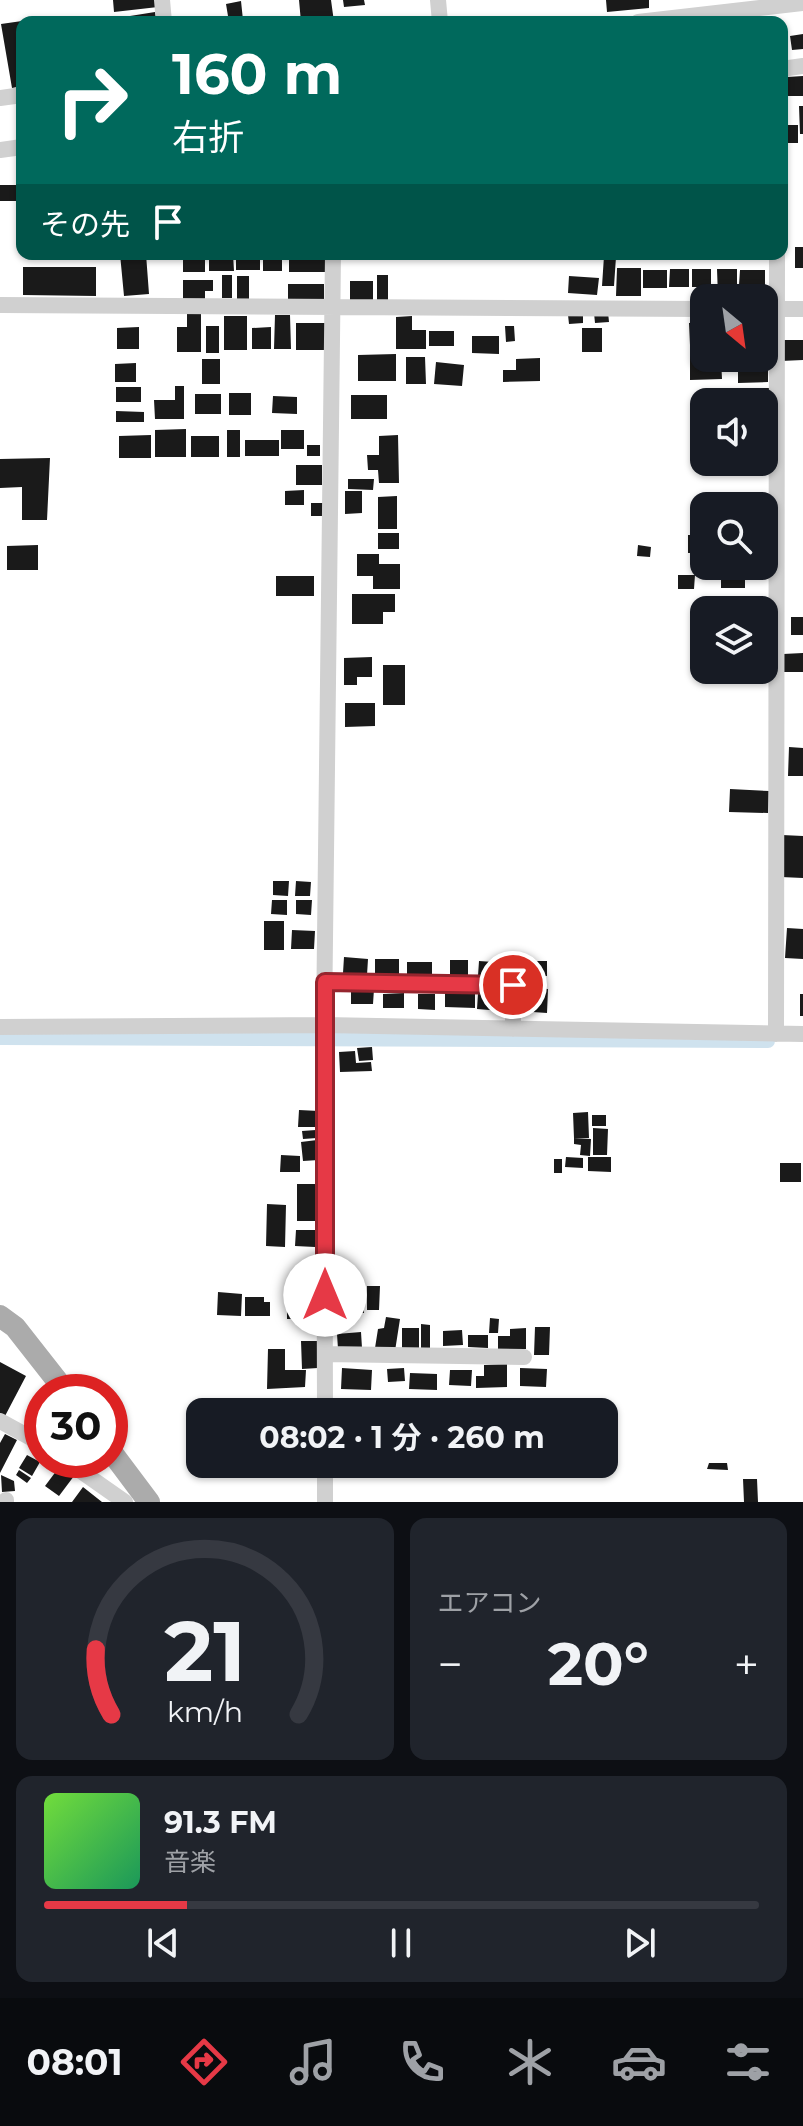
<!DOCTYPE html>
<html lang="ja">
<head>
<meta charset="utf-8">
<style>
  body { margin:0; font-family:Montserrat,"Noto Sans JP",sans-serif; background:#20242c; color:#f1f3f6; height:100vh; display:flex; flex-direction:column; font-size:30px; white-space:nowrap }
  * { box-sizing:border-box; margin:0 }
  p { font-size:26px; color:#9ea1a6 }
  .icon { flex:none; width:44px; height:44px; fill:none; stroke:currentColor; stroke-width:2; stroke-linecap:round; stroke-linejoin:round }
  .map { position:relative; height:1502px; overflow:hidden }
  .panel { display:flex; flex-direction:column; gap:16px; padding:16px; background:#0d0f14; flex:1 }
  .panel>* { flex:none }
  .guide { position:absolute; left:16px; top:16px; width:772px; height:244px; border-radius:16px; box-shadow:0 2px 6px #0004; background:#00695c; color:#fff; overflow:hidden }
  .needle { width:52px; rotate:151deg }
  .tools { position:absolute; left:690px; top:284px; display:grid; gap:16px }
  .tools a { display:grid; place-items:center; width:88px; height:88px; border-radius:16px; background:#171b24; box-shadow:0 2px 6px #0004; font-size:40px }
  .speed { position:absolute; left:24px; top:1374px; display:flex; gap:16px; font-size:40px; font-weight:700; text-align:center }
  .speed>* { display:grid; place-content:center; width:104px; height:104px; border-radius:50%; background:#171b24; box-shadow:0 2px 6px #0004; line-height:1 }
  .speed .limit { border:12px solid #d22; background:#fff; color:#111 }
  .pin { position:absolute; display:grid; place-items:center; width:68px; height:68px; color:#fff; margin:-34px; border:4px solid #fff; border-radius:50%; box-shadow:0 2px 8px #0007 }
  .me { position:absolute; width:88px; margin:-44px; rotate:0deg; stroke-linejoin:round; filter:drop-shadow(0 0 6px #0008) }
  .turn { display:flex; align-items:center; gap:28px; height:168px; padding:0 24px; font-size:36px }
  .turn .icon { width:104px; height:104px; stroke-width:2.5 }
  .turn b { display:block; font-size:56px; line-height:68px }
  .then { display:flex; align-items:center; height:76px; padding:0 24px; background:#0003; gap:16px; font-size:30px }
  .big { font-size:60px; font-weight:700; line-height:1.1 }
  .panel .card { flex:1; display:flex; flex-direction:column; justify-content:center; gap:12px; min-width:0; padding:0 28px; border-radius:16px; background:#20242c }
  .panel .dial { align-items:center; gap:0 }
  .dial svg { height:208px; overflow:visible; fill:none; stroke:#363941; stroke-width:7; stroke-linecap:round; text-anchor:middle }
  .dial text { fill:#f1f3f6; stroke:none }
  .song { display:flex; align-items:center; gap:24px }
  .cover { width:96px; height:96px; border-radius:12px; background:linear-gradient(135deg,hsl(100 70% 55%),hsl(150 70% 35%)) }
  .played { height:8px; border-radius:4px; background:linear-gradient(90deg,#e63946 20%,#363941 20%) }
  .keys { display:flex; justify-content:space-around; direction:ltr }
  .heat { display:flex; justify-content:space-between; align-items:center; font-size:44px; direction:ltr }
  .panel .tiles { flex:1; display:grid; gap:16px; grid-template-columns:1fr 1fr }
  .card:last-child { grid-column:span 2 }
  .trip { position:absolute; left:186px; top:1398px; width:432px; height:80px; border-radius:16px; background:#171b24; box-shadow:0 2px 6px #0004; font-weight:700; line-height:80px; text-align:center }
  .menu { display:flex; height:128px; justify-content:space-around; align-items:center; background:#090b0e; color:#9ea1a6 }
  .menu .icon { width:56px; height:56px }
  .menu .active { color:#e63946 }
  .menu b { font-size:36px; color:#f1f3f6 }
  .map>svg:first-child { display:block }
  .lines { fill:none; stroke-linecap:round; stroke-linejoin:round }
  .canal { stroke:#cfe2ee; stroke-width:14 }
  .building { fill:#1a1a1a }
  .minor { stroke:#d0d0d0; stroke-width:16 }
  .major { stroke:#ababab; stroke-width:22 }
  .route-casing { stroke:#96252e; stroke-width:20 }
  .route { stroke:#e63946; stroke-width:14 }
</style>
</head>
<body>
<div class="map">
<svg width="803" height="1502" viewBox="0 0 803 1502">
  <rect width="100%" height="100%" fill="#fff"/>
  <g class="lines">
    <path class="canal" d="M0,1038L768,1041"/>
  </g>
  <path class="building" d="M113,0H157L158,7L114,12Z
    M299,0H331L334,22H301Z
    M343,0H364L365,5L344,7Z
    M606,0H649V8L607,12Z
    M241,1L243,20L229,22L226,4Z
    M155,12L157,22H131L130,16Z
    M22,21V86L12,88L1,24Z
    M803,34V49L792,50L790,36Z
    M803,76V96H788L787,77Z
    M799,106H803V134H800Z
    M782,125H798V143H782Z
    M0,185H20V201H0Z
    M795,247H803V268H795Z
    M66,254H89V259H66Z
    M120,254H146L149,294L124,296Z
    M183,254H205V272H183Z
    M209,254H233L234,271H209Z
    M236,254H260V270H236Z
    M263,254H282V271H263Z
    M297,254H325V272H289V258H297Z
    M604,256L616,257L614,286H602Z
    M23,267H96V296L23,295Z
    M617,268H641V296H616Z
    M670,269H689V287H669Z
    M692,269H711V287H692Z
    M717,269H737V297H718Z
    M643,270H667V288H643Z
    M740,270H765V286L739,285Z
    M222,275H232V298H222Z
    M377,275H388V304H377Z
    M237,276H249V301H237Z
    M569,276L599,278L597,295L568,293Z
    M183,280H213V291H205V301H183Z
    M350,281H373V301H350Z
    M288,284H324V303H288Z
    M608,312L609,322L595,323L594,313Z
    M187,313H201V352H177V327H187Z
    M583,313V323L569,324L568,315Z
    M275,315H290L291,349H274Z
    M224,316H247V350H224Z
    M412,316V330H426V349H396V317Z
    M704,322V345H690L689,323Z
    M296,323H325V350H296Z
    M206,326H219V353H206Z
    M505,326H514L515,341L506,342Z
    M139,327V349H117V328Z
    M271,327V349H252V328Z
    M582,328H602V352H582Z
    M429,331H454V346H429Z
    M472,336H499V354L472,353Z
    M781,340H803V360L781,361Z
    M690,349H704V358H721L722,379L690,380Z
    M396,354V381H358V355Z
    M406,357H425L426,384H406Z
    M540,358V381L503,382V370H516V359Z
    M202,359H220V384H202Z
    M436,362L464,365L462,386L434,384Z
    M136,363V382H115V364Z
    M768,364V382L738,383V365Z
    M175,386H184V419H155L154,400H175Z
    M116,387H141V402H116Z
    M754,388H770V406L754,402Z
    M229,393H251V415H229Z
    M195,394H221V414H195Z
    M351,395H387V419H351Z
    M273,396L297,397V414L272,413Z
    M116,411L144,412V422H116Z
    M186,429V457H155V430Z
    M227,430H240V457H227Z
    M281,430H304V449H281Z
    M151,435V458H119V436Z
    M398,435L399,483H379L378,470H368L367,455H379V436Z
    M191,436H219V457H191Z
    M245,440H279V456H245Z
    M307,445H320V456H307Z
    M50,458L47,520H22V487L0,488V459Z
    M296,465H322V485H296Z
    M348,479H374L373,490L348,489Z
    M304,490V505H285V491Z
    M345,491H362V513L345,514Z
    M397,496V529H378V497Z
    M311,503H325V516H311Z
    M764,511H768L769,530H764Z
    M378,533H399V549H378Z
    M688,535H704V553H688Z
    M38,545V570H7V546Z
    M638,545L651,547L650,557L637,556Z
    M764,552H769V575H745V588H721V575H705V566H764Z
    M357,554H379V564H400V589H373V576H357Z
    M678,575H695L694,589H678Z
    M276,576H314V596H276Z
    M352,594H395V612H383V624H352Z
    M791,617H803V635H791Z
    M803,653V672H780L783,654Z
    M372,657V677H357V685H344V658Z
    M383,665H405V705H383Z
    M345,703H375V726L345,727Z
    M789,747L803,748V776H788Z
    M730,789L769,791L768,813L729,812Z
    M782,835L803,836V878L781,877Z
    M273,881H289L288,896L273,895Z
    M296,881L311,882L310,896H295Z
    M272,900H287V915L271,914Z
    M296,900H312L311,915L296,914Z
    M264,921H284V950H264Z
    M787,928L803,929V959L785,958Z
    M292,930L315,931L314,949H291Z
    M344,957L368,959L367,975L343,973Z
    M375,959H399V975L375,974Z
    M450,960H468V975H450Z
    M479,961L508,963L507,978L478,976Z
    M521,961H547V976H521Z
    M407,962H432V977L407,976Z
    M535,988L548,989L547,1013L533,1012Z
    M351,989H374L373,1004H351Z
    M404,993V1008H383V994Z
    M445,993H475V1008L445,1007Z
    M418,994H435V1010L418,1009Z
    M478,994L503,996L502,1011L477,1009Z
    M800,994H803V1016H800Z
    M372,1047L373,1060L359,1061L357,1048Z
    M355,1051L356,1063L371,1062L372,1071L340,1072L339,1052Z
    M299,1110L319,1111L318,1127H298Z
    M588,1112L589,1138H574L573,1113Z
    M592,1115H606V1126H592Z
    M593,1128L608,1129L607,1155H593Z
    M316,1130L317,1138L303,1139L302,1131Z
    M574,1138L591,1139L590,1156L580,1155L581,1145L574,1144Z
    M317,1140L319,1160L303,1161L301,1142Z
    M281,1155L300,1156V1172H280Z
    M566,1157L583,1158V1168L565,1167Z
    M588,1157H611V1172L588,1171Z
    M554,1159H562V1173H554Z
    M780,1163H801V1182H780Z
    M297,1184H317V1221H297Z
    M267,1204L286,1205L285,1247L266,1246Z
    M296,1230H316L315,1247L295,1246Z
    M367,1286H380L379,1310H367Z
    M218,1292L242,1294L241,1316L217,1315Z
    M338,1294H349V1315L338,1314Z
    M352,1295H364V1313H351Z
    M245,1297H264V1302H270V1316H245Z
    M287,1300L317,1302V1319H287Z
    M386,1317L400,1319L395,1351L375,1348L378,1329L384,1328Z
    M490,1318L499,1319L498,1333H489Z
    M421,1324L430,1325V1348H421Z
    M535,1327H550L549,1355H534Z
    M402,1328H419V1349H402Z
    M526,1328V1349L498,1350V1336H510V1329Z
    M462,1330L463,1345L443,1346V1331Z
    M361,1332L362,1348L338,1349L337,1334Z
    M468,1335H488V1348L468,1347Z
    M301,1341H317L318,1368L302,1369Z
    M268,1349H285V1370H306L305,1387L267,1389Z
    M0,1362L26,1376L5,1416L0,1413Z
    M507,1364V1387L476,1388V1376H484V1365Z
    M342,1368L372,1370L371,1390L341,1389Z
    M404,1368L405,1381L388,1382L387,1369Z
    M520,1368L547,1369L546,1387L520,1386Z
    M450,1370H472L471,1386L449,1385Z
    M410,1373L437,1374V1390L409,1389Z
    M485,1399H495V1412H485Z
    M507,1401L540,1402V1412H506Z
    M408,1405L439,1407L438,1412H408Z
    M5,1434L17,1440L0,1473V1443Z
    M27,1455L40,1462L32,1476L19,1468Z
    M709,1463H727L728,1470L707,1469Z
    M60,1466L74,1476L59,1496L45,1486Z
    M19,1470L31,1478L27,1483L16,1475Z
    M1,1475L14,1481L15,1491L2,1492Z
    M743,1479H757L758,1502H744Z
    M83,1487L102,1502H72Z"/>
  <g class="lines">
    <path class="minor" d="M162,0L164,22
      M438,0L440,22
      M638,22L803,3
      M782,69L803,66
      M0,98L22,95
      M0,150L22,147
      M0,305L704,309
      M764,309H803
      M325,982L513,985V1029
      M0,1027L324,1025L803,1034
      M776,1034L777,254
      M325,1354L524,1357
      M325,1412L324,1025L333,254
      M0,1421L42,1444
      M65,1460L125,1502
      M325,1464V1502
      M6,1500V1502"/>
    <path class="major" d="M0,1316L15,1327L66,1392
      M110,1450L149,1502"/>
  </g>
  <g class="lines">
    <defs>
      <path id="route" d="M325,1295V982L513,985"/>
    </defs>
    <use href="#route" class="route-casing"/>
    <use href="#route" class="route"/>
  </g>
</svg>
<div class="tools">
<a><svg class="needle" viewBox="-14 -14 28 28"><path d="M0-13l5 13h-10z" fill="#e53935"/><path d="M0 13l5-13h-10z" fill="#9ea1a6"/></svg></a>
<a><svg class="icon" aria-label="sound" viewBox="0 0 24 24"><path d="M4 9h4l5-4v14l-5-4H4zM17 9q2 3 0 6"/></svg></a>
<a><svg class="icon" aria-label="search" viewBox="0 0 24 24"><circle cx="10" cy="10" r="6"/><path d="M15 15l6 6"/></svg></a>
<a><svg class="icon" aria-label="layers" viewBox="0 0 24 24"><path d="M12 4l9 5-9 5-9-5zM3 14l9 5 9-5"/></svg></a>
</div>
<div class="speed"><div class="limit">30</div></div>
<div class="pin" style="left:513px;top:985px;background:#d93025"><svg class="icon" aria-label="arrive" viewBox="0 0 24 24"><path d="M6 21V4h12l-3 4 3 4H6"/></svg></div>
<svg class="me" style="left:325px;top:1295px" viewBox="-20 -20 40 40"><circle r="19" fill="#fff"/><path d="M0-13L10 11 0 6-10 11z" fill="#e63946"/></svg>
<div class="trip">08:02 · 1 分 · 260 m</div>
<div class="guide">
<div class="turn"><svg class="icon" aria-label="right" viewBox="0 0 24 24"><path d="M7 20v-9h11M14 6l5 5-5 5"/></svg><div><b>160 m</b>右折</div></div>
<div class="then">その先<svg class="icon" aria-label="arrive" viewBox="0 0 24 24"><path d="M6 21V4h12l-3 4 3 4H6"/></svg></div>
</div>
</div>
<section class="panel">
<div class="tiles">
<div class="card dial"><svg viewBox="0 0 100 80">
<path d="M14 69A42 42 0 1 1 86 69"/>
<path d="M14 69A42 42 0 0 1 8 44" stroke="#e63946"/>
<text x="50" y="56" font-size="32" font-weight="700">21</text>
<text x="50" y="72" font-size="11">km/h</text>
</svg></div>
<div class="card"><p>エアコン</p>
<div class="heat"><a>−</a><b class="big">20°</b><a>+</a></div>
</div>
<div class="card">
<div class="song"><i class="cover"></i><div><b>91.3 FM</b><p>音楽</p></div></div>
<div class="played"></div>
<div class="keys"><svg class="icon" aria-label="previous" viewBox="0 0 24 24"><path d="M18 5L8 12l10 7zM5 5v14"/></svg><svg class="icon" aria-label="pause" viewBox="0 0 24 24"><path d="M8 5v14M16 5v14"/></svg><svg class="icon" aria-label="next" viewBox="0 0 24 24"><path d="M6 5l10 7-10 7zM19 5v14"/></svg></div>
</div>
</div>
</section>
<nav class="menu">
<b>08:01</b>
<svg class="icon active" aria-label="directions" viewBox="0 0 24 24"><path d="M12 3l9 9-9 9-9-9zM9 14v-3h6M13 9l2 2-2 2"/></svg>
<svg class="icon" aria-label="music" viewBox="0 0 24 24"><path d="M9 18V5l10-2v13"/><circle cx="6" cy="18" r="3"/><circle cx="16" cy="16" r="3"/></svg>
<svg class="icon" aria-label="phone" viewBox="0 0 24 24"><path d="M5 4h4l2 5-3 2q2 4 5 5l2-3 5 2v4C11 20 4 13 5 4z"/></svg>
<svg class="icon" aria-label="climate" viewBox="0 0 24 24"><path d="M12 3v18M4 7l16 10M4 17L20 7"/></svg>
<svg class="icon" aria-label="car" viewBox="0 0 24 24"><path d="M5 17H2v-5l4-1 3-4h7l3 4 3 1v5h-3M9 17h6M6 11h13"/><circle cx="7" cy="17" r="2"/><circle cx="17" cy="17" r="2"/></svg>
<svg class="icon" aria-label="filters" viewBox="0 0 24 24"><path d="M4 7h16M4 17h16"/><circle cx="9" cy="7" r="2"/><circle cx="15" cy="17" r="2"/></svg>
</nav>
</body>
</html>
